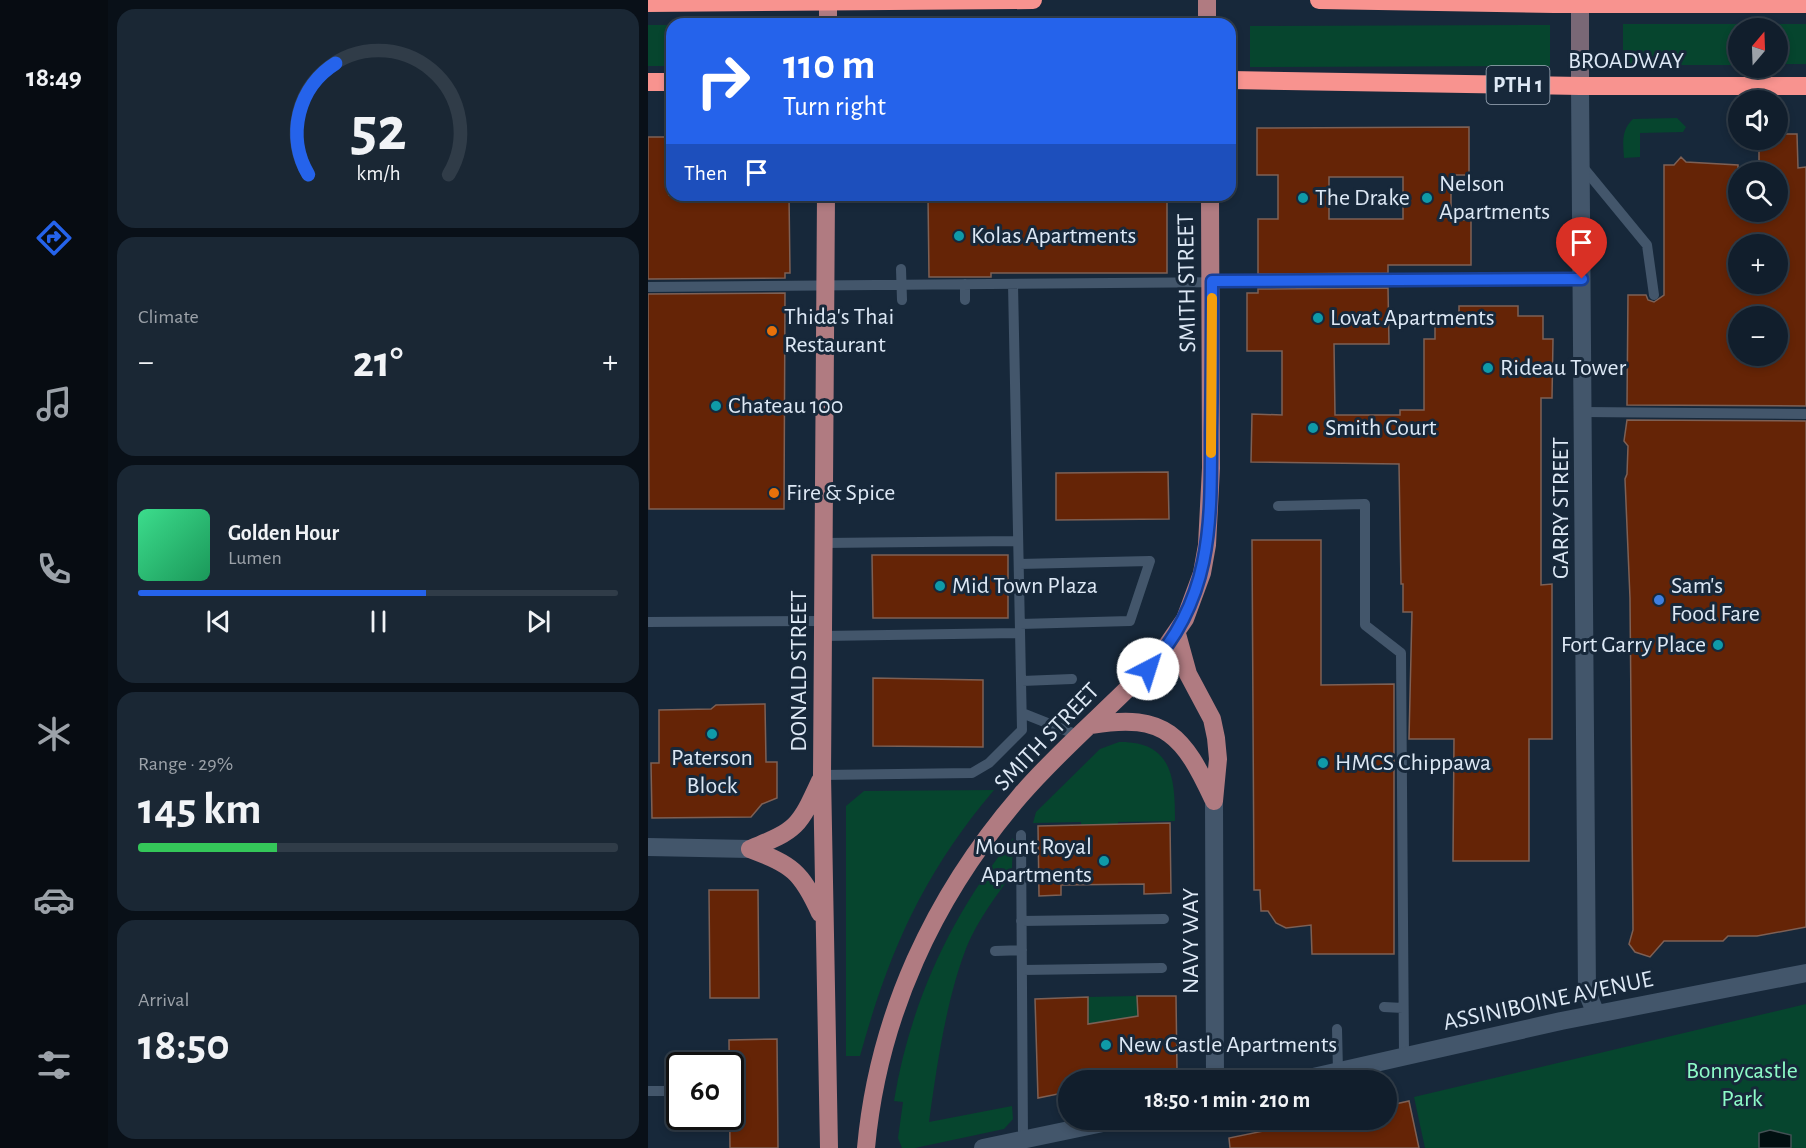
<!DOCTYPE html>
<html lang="en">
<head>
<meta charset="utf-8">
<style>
  body { margin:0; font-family:"Alegreya Sans",sans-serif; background:#1a2734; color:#f1f3f6; height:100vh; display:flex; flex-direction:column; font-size:22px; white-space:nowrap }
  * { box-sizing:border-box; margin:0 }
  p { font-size:20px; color:#9ca2a9 }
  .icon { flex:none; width:33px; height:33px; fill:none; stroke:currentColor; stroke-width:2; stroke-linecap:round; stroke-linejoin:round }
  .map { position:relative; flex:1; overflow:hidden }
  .drawer { display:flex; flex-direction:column; gap:9px; padding:9px; background:#091018; width:540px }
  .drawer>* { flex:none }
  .hud { position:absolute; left:18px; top:18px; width:570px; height:183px; border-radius:18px; box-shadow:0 3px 9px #0003,0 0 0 2px #303c48; background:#2563eb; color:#fff; overflow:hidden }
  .needle { width:39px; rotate:19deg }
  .controls { position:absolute; left:1080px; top:18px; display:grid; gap:12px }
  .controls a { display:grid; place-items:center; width:60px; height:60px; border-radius:50%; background:#111e2c; box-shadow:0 3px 9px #0003,0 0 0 2px #303c48; font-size:30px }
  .speed { position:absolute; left:18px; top:1052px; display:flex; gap:12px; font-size:30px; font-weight:700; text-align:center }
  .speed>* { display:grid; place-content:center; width:78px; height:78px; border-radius:50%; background:#111e2c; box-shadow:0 3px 9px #0003,0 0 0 2px #303c48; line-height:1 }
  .speed .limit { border:3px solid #111; border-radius:9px; background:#fff; color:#111 }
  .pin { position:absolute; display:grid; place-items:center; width:51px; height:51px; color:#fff; margin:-62px -26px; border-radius:50% 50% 50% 0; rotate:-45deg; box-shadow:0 0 6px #0007 }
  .pin .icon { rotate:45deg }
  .me { position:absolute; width:66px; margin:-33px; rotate:40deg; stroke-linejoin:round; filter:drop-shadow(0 0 4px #0008) }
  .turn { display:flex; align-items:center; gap:21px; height:126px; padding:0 18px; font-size:27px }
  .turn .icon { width:78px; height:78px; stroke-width:2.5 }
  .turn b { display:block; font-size:42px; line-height:51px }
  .then { display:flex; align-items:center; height:57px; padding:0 18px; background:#0003; gap:12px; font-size:22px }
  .big { font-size:45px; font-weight:600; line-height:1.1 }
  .drawer .widget { flex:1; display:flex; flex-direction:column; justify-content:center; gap:9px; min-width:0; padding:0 21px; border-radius:18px; background:#1a2734 }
  .drawer .dial { align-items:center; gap:0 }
  .dial svg { height:156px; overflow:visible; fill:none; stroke:#303c48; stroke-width:7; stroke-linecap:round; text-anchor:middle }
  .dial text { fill:#f1f3f6; stroke:none }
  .song { display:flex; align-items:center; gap:18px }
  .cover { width:72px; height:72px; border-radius:9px; background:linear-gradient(135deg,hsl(150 70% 55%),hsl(150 70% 35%)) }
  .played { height:6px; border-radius:3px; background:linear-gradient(90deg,#2563eb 60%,#303c48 60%) }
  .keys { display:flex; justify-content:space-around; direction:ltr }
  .heat { display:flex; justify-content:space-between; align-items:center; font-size:33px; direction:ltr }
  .charge { height:9px; border-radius:4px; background:linear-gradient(90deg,#34c759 29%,#303c48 0) }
  .trip { position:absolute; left:410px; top:1070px; width:339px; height:60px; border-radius:30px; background:#111e2c; box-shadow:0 3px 9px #0003,0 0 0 2px #303c48; font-weight:600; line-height:60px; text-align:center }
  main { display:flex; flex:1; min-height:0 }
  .dock { display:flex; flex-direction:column; width:108px; justify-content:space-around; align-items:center; background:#070c12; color:#9ca2a9 }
  .dock .icon { width:42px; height:42px }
  .dock .selected { color:#2563eb }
  .dock b { font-size:27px; color:#f1f3f6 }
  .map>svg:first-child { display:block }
  .green { fill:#06452e }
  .water { fill:#011011; stroke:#435155; stroke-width:1.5 }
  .building { fill:#652406; stroke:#7d6055; stroke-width:1.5; fill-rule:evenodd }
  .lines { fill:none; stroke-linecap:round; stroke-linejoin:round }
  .lane { stroke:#43566b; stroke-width:10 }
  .street { stroke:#43566b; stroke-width:18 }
  .secondary { stroke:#796876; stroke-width:18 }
  .primary { stroke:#b07b81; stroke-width:18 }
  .highway { stroke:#f8938f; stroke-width:18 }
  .route-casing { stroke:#184099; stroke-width:15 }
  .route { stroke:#2563eb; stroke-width:10 }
  .slow { stroke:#f59e0b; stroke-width:10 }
  .culture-dot { fill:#0f9aa8; stroke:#17283a; stroke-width:2 }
  .food-dot { fill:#e8710a; stroke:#17283a; stroke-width:2 }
  .shop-dot { fill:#3f7fe0; stroke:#17283a; stroke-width:2 }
  .labels { text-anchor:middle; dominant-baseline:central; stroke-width:6; stroke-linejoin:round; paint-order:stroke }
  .shield { fill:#17283a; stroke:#a2aebd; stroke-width:1.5 }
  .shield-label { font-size:22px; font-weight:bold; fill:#dde8f5 }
  .street-label { font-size:24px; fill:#dde8f5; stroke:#17283a }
  .poi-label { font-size:24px; fill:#dde8f5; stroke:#17283a; text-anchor:start }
  .park-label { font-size:24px; fill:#8dfbc8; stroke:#17283a }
</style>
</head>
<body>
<main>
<nav class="dock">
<b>18:49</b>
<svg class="icon selected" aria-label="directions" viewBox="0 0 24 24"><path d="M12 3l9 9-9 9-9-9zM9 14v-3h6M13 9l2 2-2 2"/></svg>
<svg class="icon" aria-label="music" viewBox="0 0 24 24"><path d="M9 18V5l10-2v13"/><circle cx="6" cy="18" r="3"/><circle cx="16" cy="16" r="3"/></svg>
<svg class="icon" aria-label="phone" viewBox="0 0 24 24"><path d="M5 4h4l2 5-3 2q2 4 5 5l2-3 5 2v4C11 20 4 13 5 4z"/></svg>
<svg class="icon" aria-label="climate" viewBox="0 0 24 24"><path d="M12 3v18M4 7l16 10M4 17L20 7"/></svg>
<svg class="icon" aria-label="car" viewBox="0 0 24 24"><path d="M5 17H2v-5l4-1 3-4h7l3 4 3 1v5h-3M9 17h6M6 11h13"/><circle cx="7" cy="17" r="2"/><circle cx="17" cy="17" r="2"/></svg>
<svg class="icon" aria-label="filters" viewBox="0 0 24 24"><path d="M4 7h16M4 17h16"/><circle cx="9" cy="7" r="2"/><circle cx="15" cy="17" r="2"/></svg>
</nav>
<section class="drawer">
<div class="widget dial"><svg viewBox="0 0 100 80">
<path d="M14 69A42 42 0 1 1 86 69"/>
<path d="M14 69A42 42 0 0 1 28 12" stroke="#2563eb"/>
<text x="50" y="56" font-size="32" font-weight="700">52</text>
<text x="50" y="72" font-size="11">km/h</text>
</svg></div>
<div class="widget"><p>Climate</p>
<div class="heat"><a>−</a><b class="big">21°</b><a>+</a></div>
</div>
<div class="widget">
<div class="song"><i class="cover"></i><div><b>Golden Hour</b><p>Lumen</p></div></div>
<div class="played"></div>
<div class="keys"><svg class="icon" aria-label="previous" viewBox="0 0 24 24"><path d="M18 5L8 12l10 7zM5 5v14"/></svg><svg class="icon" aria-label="pause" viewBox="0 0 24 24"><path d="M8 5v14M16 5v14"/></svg><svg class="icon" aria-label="next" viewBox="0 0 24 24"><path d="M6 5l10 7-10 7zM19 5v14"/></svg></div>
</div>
<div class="widget"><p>Range · 29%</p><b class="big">145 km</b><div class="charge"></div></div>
<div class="widget"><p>Arrival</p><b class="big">18:50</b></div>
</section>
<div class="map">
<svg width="1158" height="1148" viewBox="0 0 1158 1148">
  <rect width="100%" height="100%" fill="#17283a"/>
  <path class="green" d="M975,24H1158V64H1130V28H1090V65H975Z
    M0,25H24V66H0Z
    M902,25V66L602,67V26Z
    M1029,118L1038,127L1035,132L992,133V157L976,158C975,143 973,130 985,119Z
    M471,742C525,741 527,779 527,821L470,822V837H434L433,822L385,823L388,812L452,749Z
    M346,790C275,874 241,951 212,1056H198V806L216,791Z
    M365,838L364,868L366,872C349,894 330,920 319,946C298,1000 289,1065 281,1122L364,1106L365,1119L356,1129L267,1148H254L250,1138L255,1102L246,1101C262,1003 303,915 365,838Z
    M489,996L490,1016L440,1024V997Z
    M1158,1004V1148H777L766,1097Z"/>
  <path class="water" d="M1122,1130L1143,1135V1148H1111V1133Z"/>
  <path class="building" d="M821,127V175H803V220H823V265H740V273L610,274V219H630V175H609V128ZM681,177H755V219H681Z
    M1130,134H1149L1150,168L1158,167V406L979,405L980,295H998L1000,300L1006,302L1016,295V165H1026L1033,157L1038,162L1090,165V212H1130V172H1111V140H1130ZM1090,244H1130V284H1090ZM1090,316H1130V356H1090Z
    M0,137H20L21,195H141L142,273H137V278L0,279Z
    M280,195H519V273H343V277H281Z
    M740,288L741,344H686L687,415H752V410H776V339H787V316H811V306H870V316H895V339H905L904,398H893V585L904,584V739H881V861H805L806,739H761L764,612H755V584H753L751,464L603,462L604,414L634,415V351H599V293H610V289Z
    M137,293L136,509H1L0,294Z
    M979,420L1158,421V927L1109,936H1080L1075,941H1016L1002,957L987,952L981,944L985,930L982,598L977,479L979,474L980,446L976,441Z
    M520,472L521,519L408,520V473Z
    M604,540H673V685L746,684V954H664L663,925L638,928L628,923L620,911H613L612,890H606Z
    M224,555H360V618H225Z
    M225,678L335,680V747L225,746Z
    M117,704L118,762H129V798L114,804L103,817L4,818L3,763H11V710L63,709L68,705Z
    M522,823L523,893L496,894V884L413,885V895L391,896L390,826Z
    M61,890H110L111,998H62Z
    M489,996H528L529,1071L487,1080H420V1092L390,1098L387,999L440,997V1024L490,1016Z
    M129,1039L130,1148H82L81,1040Z
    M761,1101L771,1148H582L581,1138L675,1119H738V1106Z"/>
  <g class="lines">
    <path class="lane" d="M934,166L999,245L1006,295
      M253,269L254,300
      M317,284V300
      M0,287L935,279
      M936,412L1158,414
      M630,506L717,504V625L753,653L756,1056
      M175,543L370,541
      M371,564L502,561L482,621L372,624
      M0,622L175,621
      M175,636L372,633
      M374,681L424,679
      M374,713L432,736
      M174,775L324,773L341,763L374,730L365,284
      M373,835L375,1140
      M373,921L516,919
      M347,951L374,950
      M374,970L514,968
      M736,1007L755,1008
      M689,1029L690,1071
      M0,1091H32"/>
    <path class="street" d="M932,86L939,992L948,1014
      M566,801L567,1080
      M0,847L102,849
      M652,1080L913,1021L1158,973
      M335,1148L474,1119"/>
    <path class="secondary" d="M932,0V86"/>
    <path class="primary" d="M180,0V24
      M559,0V24
      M178,195L174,775L181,1148
      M529,634L540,674L564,719L568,738L570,759L566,801
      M444,725C518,712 536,737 565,799
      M102,849C149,830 151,827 172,781
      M102,849C144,865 153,871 172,913
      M218,1148C230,1016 286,896 372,796C414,747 466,705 510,658L537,619L554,573L559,545L563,468L562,195"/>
    <path class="highway" d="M671,0L906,4H1158
      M0,3L385,0
      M582,80L932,86H1158
      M0,82H24"/>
  </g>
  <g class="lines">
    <defs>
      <path id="route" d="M500,669C565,599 563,523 563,433C564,382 564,332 564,281L934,279"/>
    </defs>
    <use href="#route" class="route-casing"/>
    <use href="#route" class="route"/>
    <path class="slow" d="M563,453L564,298"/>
  </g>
  <g class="culture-dot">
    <circle cx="655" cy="198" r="6"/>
    <circle cx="779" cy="198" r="6"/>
    <circle cx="311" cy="236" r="6"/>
    <circle cx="670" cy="318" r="6"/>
    <circle cx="840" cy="368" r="6"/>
    <circle cx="68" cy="406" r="6"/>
    <circle cx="665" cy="428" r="6"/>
    <circle cx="292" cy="586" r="6"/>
    <circle cx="1070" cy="645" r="6"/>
    <circle cx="64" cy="734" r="6"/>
    <circle cx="675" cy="763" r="6"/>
    <circle cx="456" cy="861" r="6"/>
    <circle cx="458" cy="1045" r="6"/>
  </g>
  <g class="food-dot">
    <circle cx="124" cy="331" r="6"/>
    <circle cx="126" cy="493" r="6"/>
  </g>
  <circle class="shop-dot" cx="1011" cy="600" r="6"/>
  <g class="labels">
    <rect class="shield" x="838.5" y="66" width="63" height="38" rx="4.5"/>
    <g class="shield-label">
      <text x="870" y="85">PTH 1</text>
    </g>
    <g class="street-label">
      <text x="978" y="61">BROADWAY</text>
      <text transform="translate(539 283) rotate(-91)">SMITH STREET</text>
      <text transform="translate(913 508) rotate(-90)">GARRY STREET</text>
      <text transform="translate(151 671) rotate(-90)">DONALD STREET</text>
      <text transform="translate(399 737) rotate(-46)">SMITH STREET</text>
      <text transform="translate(543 941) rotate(-90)">NAVY WAY</text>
      <text transform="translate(900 1001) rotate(-12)">ASSINIBOINE AVENUE</text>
    </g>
    <g class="poi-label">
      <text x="791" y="184">Nelson<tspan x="791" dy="28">Apartments</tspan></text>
      <text x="667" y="198">The Drake</text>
      <text x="323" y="236">Kolas Apartments</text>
      <text x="136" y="317">Thida's Thai<tspan x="136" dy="28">Restaurant</tspan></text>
      <text x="682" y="318">Lovat Apartments</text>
      <text x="852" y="368">Rideau Tower</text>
      <text x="80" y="406">Chateau 100</text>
      <text x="677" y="428">Smith Court</text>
      <text x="138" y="493">Fire &amp; Spice</text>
      <text x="304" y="586">Mid Town Plaza</text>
      <text x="1023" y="586">Sam's<tspan x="1023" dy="28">Food Fare</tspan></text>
      <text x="1058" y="645" text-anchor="end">Fort Garry Place</text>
      <text x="64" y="758" text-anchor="middle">Paterson<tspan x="64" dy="28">Block</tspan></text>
      <text x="687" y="763">HMCS Chippawa</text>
      <text x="444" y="847" text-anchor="end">Mount Royal<tspan x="444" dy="28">Apartments</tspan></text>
      <text x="470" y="1045">New Castle Apartments</text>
    </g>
    <g class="park-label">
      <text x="1094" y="1071">Bonnycastle<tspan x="1094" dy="28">Park</tspan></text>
    </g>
  </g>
</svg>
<div class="controls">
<a><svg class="needle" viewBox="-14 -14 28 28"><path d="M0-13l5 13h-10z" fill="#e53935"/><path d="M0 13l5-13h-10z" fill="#9ca2a9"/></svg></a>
<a><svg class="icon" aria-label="sound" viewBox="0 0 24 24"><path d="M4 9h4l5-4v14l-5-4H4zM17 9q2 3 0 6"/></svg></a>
<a><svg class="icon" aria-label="search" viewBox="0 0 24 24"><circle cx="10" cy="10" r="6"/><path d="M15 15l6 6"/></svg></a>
<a>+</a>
<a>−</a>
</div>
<div class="speed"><div class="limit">60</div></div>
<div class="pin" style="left:934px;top:279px;background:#d93025"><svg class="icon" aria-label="arrive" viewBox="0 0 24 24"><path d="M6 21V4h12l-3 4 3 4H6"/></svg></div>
<svg class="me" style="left:500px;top:669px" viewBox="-20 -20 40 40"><circle r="19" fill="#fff"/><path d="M0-13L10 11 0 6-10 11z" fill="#2563eb"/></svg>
<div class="trip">18:50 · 1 min · 210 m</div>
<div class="hud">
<div class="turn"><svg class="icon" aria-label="right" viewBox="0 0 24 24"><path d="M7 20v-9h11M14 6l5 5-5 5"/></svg><div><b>110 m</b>Turn right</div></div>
<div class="then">Then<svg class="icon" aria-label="arrive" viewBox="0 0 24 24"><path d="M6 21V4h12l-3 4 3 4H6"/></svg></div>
</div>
</div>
</main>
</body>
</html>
